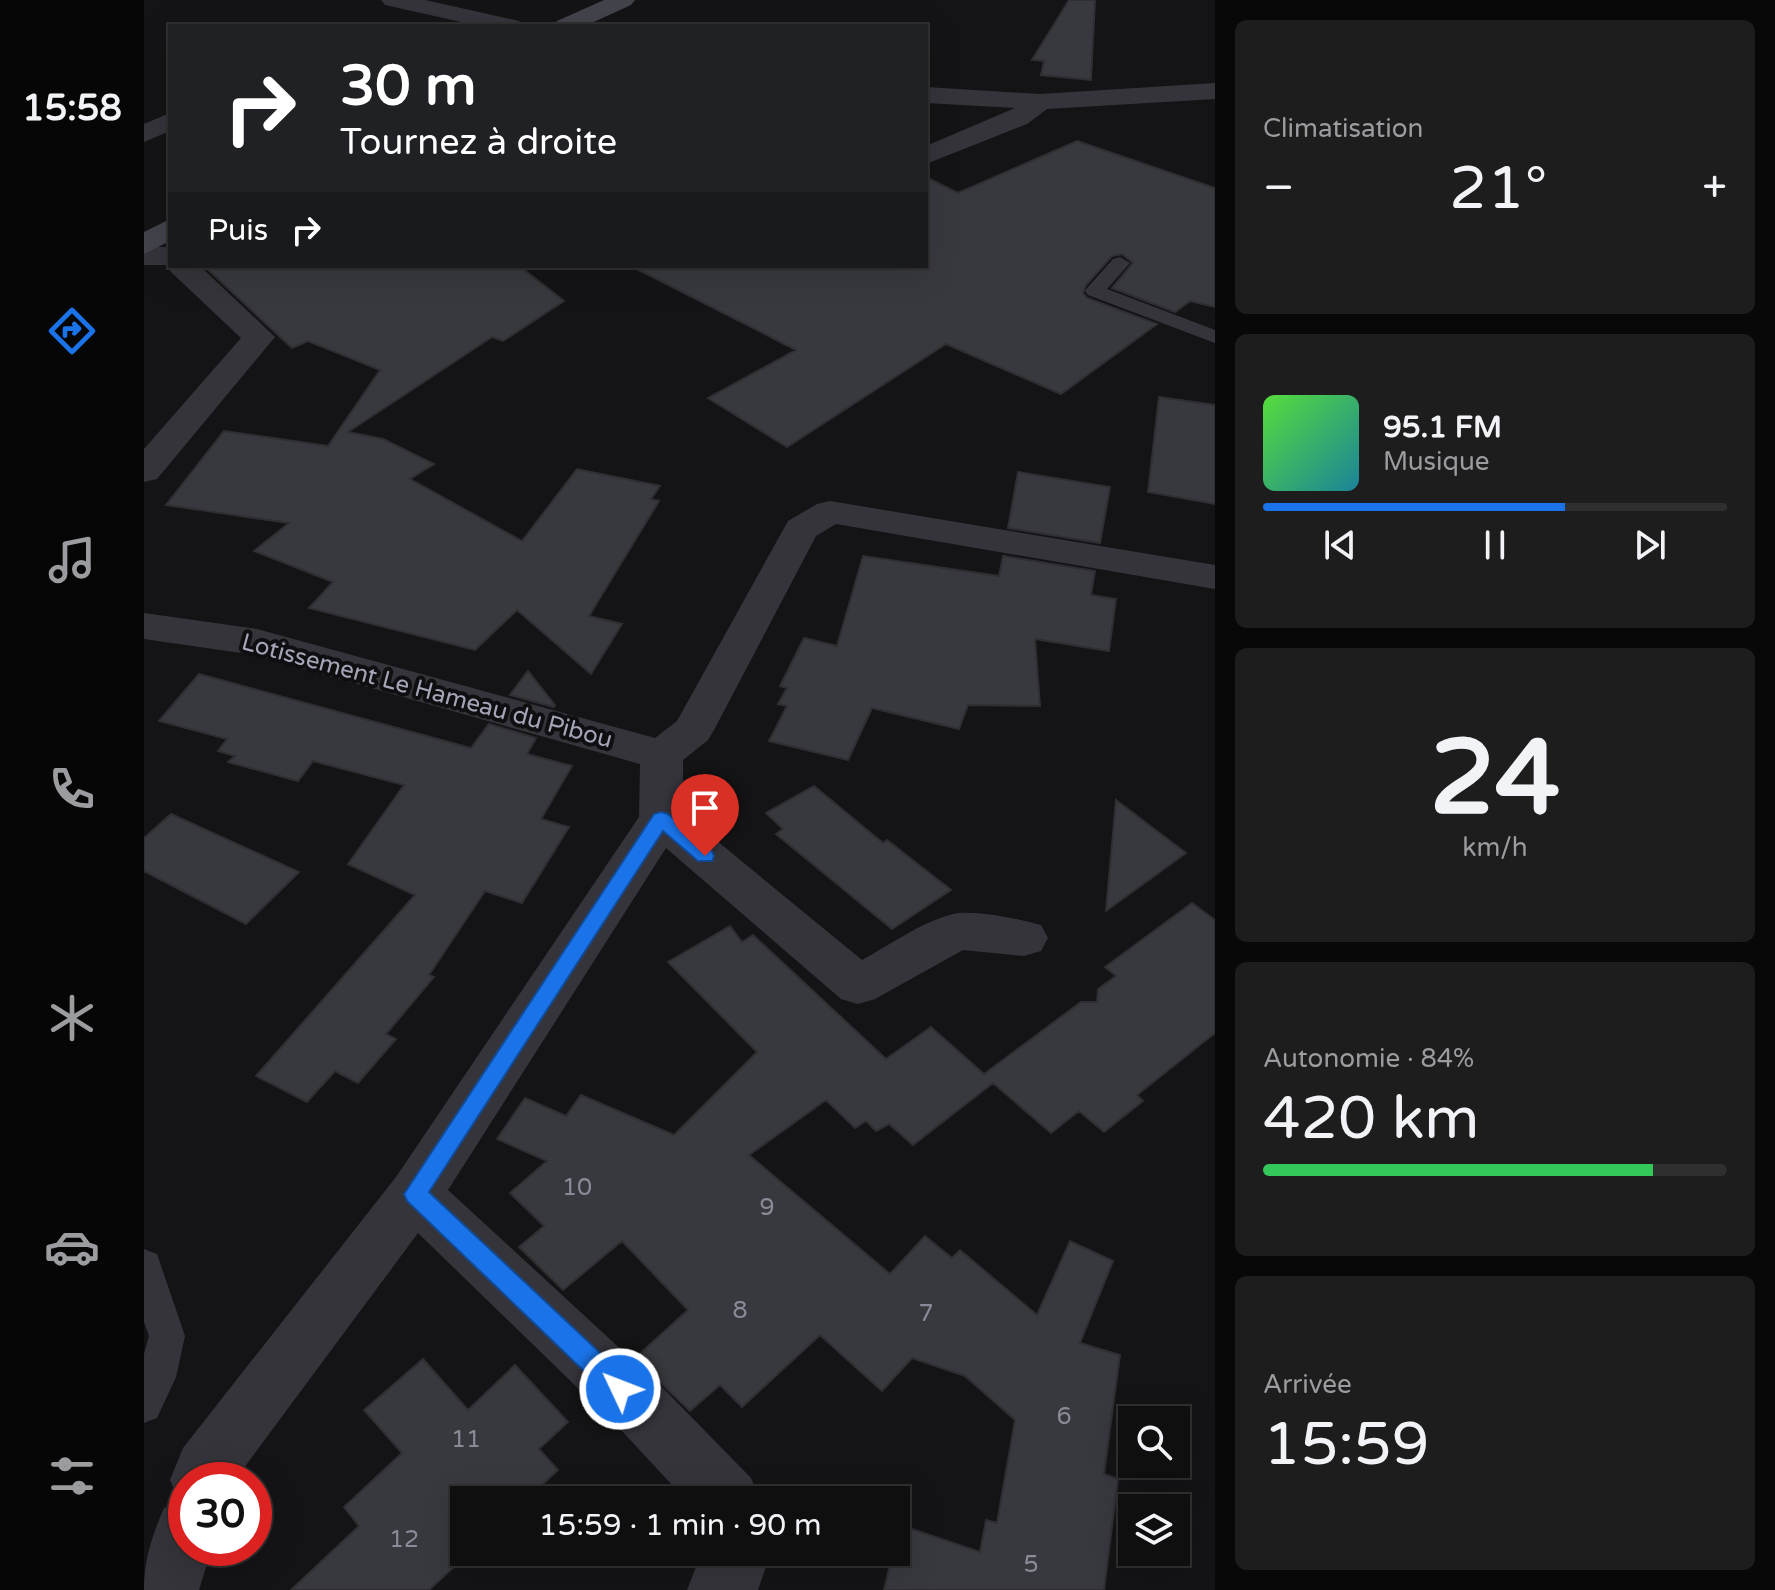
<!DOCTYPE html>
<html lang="fr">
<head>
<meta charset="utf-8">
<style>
  body { margin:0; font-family:"Varela Round",sans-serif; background:#1d1d1e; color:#f1f3f6; height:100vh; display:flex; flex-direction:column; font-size:30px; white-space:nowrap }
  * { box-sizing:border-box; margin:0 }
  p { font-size:26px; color:#9b9c9f }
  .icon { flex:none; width:44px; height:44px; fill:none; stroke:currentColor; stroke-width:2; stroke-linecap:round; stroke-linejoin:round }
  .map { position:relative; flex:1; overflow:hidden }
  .side { display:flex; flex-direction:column; gap:20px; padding:20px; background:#080809; width:560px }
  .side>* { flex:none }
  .hud { position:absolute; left:24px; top:24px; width:760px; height:244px; border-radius:0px; box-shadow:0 8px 32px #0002,0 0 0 2px #2f2f30; background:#202124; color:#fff; overflow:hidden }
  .tools { position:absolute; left:974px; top:1406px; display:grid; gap:16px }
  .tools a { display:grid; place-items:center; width:72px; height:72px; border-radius:0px; background:#0f0f10; box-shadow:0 8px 32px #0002,0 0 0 2px #2f2f30; font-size:40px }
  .speed { position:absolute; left:24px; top:1462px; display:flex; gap:16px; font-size:40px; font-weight:700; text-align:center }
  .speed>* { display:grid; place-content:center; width:104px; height:104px; border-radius:50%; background:#0f0f10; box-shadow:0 8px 32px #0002,0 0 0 2px #2f2f30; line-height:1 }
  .speed .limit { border:12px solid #d22; background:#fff; color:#111 }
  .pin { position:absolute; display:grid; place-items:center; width:68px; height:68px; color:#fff; margin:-82px -34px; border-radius:50% 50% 50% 0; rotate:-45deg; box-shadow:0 0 8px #0007 }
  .pin .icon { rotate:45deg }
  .me { position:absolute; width:88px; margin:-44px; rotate:313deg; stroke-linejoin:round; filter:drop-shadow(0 0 6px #0008) }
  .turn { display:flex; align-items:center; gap:28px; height:168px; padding:0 40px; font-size:36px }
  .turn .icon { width:104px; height:104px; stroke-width:2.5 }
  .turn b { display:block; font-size:56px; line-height:68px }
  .then { display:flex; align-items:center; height:76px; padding:0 40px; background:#0003; gap:16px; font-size:30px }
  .big { font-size:60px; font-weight:600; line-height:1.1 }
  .side .widget { flex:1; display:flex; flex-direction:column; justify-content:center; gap:12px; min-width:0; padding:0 28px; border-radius:12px; background:#1d1d1e }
  .side .dial { align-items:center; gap:0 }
  .dial b { font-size:104px; line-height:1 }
  .song { display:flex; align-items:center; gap:24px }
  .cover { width:96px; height:96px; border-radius:12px; background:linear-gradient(135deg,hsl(110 70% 55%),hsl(190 70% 35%)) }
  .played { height:8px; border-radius:4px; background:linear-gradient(90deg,#1a73e8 65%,#2f2f30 65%) }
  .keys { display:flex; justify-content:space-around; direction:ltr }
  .heat { display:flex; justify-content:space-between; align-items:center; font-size:44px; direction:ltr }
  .charge { height:12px; border-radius:6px; background:linear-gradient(90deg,#34c759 84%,#2f2f30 0) }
  .trip { position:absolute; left:306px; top:1486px; width:460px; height:80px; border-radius:0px; background:#0f0f10; box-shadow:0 8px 32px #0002,0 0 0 2px #2f2f30; font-weight:600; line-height:80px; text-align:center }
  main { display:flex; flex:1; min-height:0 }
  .menu { display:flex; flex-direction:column; width:144px; justify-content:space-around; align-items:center; background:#060606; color:#9b9c9f }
  .menu .icon { width:56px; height:56px }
  .menu .on { color:#1a73e8 }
  .menu b { font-size:36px; color:#f1f3f6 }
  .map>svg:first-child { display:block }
  .building { fill:#38393e; stroke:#2f2e32; stroke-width:2 }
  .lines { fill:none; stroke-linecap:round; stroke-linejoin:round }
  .lane { fill:#35343b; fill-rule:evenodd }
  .street { fill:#35343b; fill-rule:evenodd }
  .secondary { fill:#42434b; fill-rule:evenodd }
  .route { fill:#1a73e8; stroke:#114b97; stroke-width:2 }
  .labels { text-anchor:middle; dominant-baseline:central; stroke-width:8; stroke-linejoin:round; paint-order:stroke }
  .street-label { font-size:24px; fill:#a4a6b7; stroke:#0f0f11 }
  .near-number-label { font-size:24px; fill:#898b99 }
</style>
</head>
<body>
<main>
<nav class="menu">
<b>15:58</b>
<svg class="icon on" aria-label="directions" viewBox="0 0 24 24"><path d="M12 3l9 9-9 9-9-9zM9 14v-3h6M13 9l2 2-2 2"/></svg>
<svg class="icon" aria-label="music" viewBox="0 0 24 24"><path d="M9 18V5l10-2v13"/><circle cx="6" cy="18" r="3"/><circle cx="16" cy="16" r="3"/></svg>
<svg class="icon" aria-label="phone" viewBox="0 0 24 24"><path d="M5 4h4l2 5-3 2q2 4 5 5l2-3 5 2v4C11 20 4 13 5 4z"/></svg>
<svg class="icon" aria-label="climate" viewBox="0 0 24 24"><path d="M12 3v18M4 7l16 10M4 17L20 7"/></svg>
<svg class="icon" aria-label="car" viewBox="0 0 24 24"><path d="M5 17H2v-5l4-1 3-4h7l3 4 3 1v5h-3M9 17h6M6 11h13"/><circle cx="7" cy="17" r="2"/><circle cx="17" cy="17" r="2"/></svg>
<svg class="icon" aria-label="filters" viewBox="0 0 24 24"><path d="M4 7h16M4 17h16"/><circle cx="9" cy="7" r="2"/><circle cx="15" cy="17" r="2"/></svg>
</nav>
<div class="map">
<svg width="1071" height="1590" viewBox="0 0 1071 1590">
  <rect width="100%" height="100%" fill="#141416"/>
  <path class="building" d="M925,0H951L947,80L897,75L900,61L888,60Z
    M933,141L1071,188V307L1046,301L1031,312L968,288L989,263L978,254L968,256L942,285L939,293L943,298L1013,324L917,394L802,344L643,447L564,398L652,350L487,266H782V177L814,193Z
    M60,266H375L420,301L359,341L348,337L204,432L239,439L290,464L266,479L378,541L433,469L516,486L507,499L515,501L445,616L478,624L447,674L373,610L331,650L165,608L189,582L110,551L145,523L22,505L80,431L184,446L236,370L164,341L148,348Z
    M1015,397L1071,405V504L1004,492Z
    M874,472L966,487L956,543L864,528Z
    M719,556L855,576L859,556L951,571L947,595L972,599L965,651L891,639L896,706L824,705L815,729L728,708L704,760L625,741L643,706L634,704L643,688L636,686L660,638L693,646Z
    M384,671L411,705L410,707L366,695Z
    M55,674L327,748L345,724L392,738L383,754L428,766L397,819L425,827L378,903L341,891L285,975L290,977L242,1034L252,1039L214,1083L191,1071L163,1102L112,1076L271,895L204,864L260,785L169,761L154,781L84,762L91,756L74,751L83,739L15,721Z
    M670,786L739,843L743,840L807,890L748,929L632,834L639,829L622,813Z
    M972,800L1042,853L962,911Z
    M27,814L155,872L102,924L0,871V838Z
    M1048,903L1071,920V1033L993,1095L999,1101L960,1132L935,1111L907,1133L849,1083L769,1145L745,1124L732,1131L722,1121L711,1128L682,1100L605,1155L746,1274L781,1236L808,1258L816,1250L893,1315L926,1241L969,1261L936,1343L976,1355L960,1474L974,1479L960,1590H740L749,1552H752L756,1525L836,1552L842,1520L853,1523L871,1420L821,1376L768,1358L738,1391L676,1335L598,1407L576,1385L546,1411L491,1358L544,1310L478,1241L419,1290L375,1247L400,1226L366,1193L403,1161L353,1139L381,1098L422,1116L437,1095L530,1135L613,1052L524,962L586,926L598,942L609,935L742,1059L787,1027L840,1074L937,1002H953L954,989L972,976L961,967Z
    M279,1359L324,1410L371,1365L424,1422L395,1449L414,1470L382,1500H320V1552H326L285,1590H147L215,1526L200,1507L258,1453L220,1410Z"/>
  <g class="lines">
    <path class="lane" d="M976,257L986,263L963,289L1071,330V343L944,295L941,291L944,287L969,259Z
      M0,1249L13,1254L41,1336L32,1377L13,1418L0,1423V1354L5,1336L0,1322Z"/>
    <path class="street" d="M237,0H281L375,21L379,26H335L241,5Z
      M1071,83V99L903,109L883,124L782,164V146L871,108L782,103V87L896,94Z
      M26,113V131L0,142V124Z
      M0,247H26V266H56L131,337L13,479L0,482V449L97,338L27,272L24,265H0Z
      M686,501L1071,565V589L692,524L672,536L570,730L564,740L539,760V813L718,960C746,945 777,922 809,914C829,909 876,919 897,925L904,938L897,951L880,956L819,950L731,999L714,1004L697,999L522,848L304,1190L520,1389L607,1478L616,1500H542L478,1431L274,1233L91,1480H42V1548H68L55,1590H0C0,1559 8,1536 20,1508L35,1501L26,1480L39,1448L252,1177L495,817L496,764L111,655L0,639V613L113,629L511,738L533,721L644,521L673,504Z
      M563,1552H627L614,1590H543L552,1567Z"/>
    <path class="secondary" d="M460,0H491L487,5L441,26H409L413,21Z
      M26,219V241L0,254V232Z"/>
  </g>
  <path class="route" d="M517,812L524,814L568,851L570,856L568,861H554L519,831L285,1192L485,1380L488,1389L485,1397L476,1400L467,1397L263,1201L260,1194L510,814Z"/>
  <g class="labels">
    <g class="street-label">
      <text transform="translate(283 691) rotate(15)">Lotissement Le Hameau du Pibou</text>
    </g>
    <g class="near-number-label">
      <text x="433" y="1187">10</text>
      <text x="623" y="1207">9</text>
      <text x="596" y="1310">8</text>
      <text x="782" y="1313">7</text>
      <text x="920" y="1416">6</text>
      <text x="322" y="1439">11</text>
      <text x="260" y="1539">12</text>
      <text x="887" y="1564">5</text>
    </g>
  </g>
</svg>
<div class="tools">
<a><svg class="icon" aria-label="search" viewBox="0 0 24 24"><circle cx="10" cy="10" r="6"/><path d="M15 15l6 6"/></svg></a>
<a><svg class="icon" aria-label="layers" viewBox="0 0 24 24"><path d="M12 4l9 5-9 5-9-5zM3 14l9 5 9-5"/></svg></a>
</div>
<div class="speed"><div class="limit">30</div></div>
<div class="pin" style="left:561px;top:856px;background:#d93025"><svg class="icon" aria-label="arrive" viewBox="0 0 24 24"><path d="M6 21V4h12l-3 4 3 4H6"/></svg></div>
<svg class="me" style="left:476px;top:1389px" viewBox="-20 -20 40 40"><circle r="17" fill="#1a73e8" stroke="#fff" stroke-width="3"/><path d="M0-11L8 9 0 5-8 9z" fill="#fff"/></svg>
<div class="trip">15:59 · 1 min · 90 m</div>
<div class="hud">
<div class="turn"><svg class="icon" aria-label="right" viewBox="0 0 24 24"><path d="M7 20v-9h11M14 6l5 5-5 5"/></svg><div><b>30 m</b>Tournez à droite</div></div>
<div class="then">Puis<svg class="icon" aria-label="right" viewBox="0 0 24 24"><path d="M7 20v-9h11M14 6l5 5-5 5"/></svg></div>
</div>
</div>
<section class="side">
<div class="widget"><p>Climatisation</p>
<div class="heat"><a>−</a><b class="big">21°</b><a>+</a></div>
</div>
<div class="widget">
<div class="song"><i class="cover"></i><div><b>95.1 FM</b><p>Musique</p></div></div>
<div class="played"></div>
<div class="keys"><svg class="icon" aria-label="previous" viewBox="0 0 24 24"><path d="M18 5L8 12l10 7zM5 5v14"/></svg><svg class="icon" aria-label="pause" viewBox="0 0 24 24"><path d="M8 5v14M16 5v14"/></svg><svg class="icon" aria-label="next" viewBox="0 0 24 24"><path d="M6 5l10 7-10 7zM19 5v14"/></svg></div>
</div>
<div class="widget dial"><b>24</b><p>km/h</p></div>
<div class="widget"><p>Autonomie · 84%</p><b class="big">420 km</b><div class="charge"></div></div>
<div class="widget"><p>Arrivée</p><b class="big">15:59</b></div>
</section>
</main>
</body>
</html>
